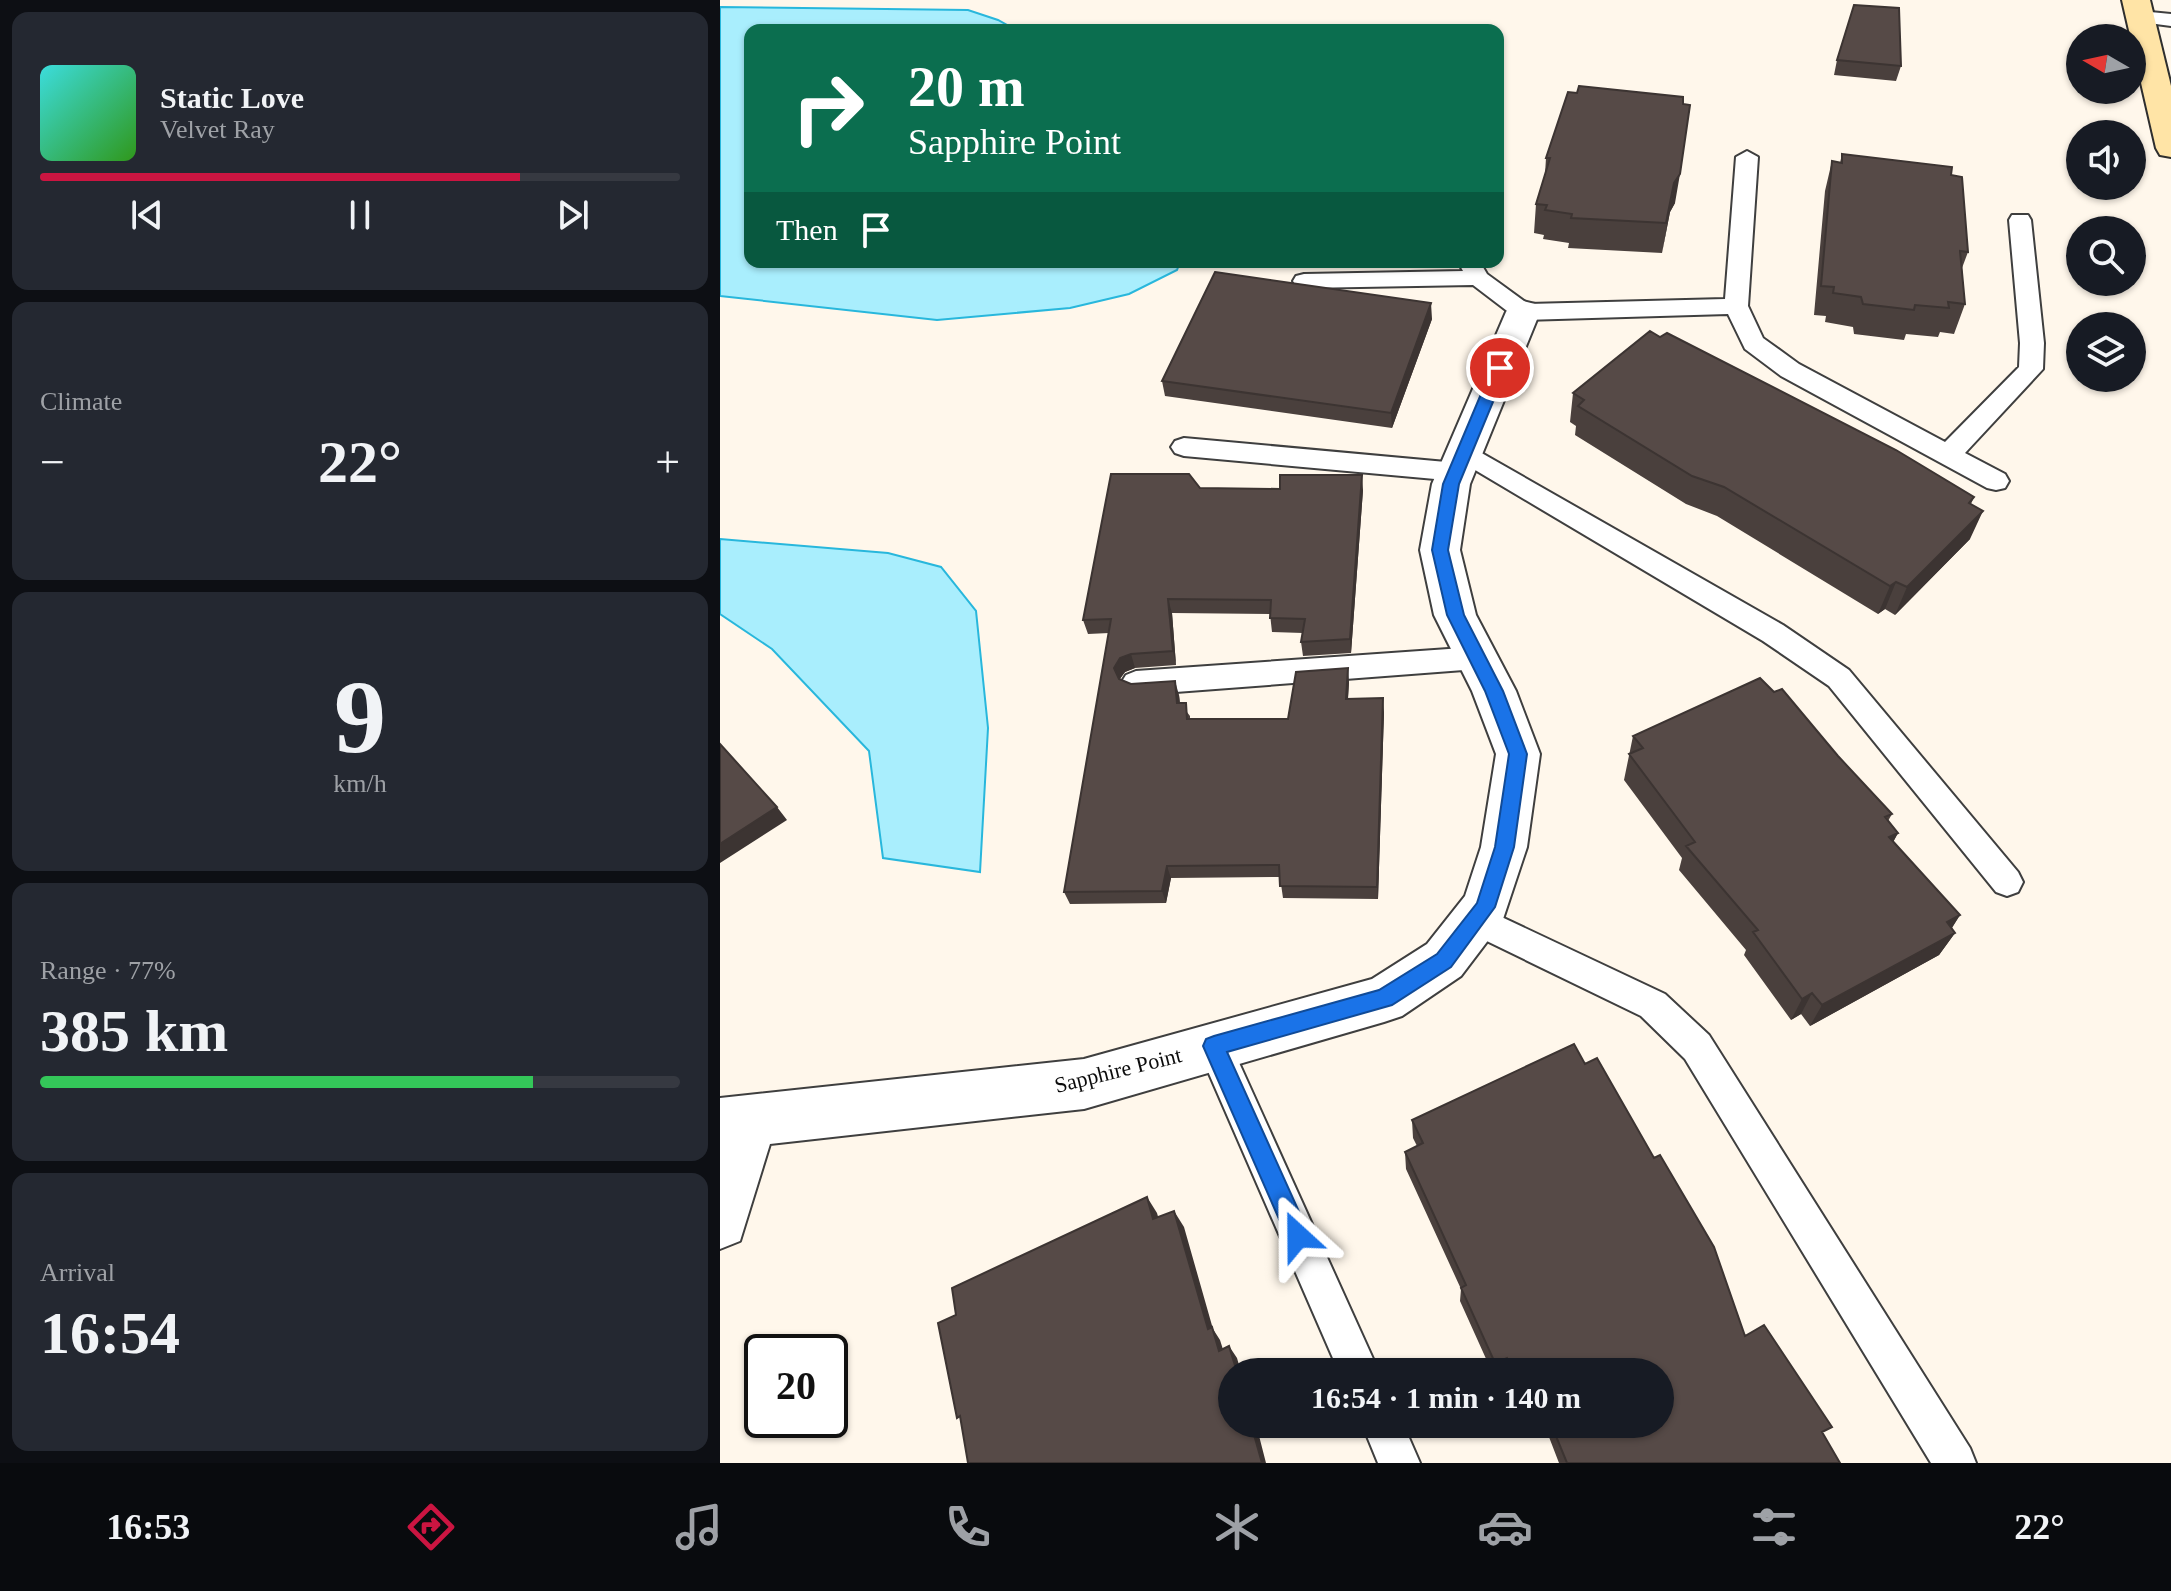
<!DOCTYPE html>
<html lang="en">
<head>
<meta charset="utf-8">
<style>
  body { margin:0; font-family:Georgia,serif; background:#242831; color:#f1f3f6; height:100vh; display:flex; flex-direction:column; font-size:30px; white-space:nowrap }
  * { box-sizing:border-box; margin:0 }
  p { font-size:26px; color:#9ea1a6 }
  .icon { flex:none; width:44px; height:44px; fill:none; stroke:currentColor; stroke-width:2; stroke-linecap:round; stroke-linejoin:round }
  .map { position:relative; flex:1; overflow:hidden }
  .sheet { display:flex; flex-direction:column; gap:12px; padding:12px; background:#0d0f14; width:720px }
  .sheet>* { flex:none }
  .top-card { position:absolute; left:24px; top:24px; width:760px; height:244px; border-radius:16px; box-shadow:0 2px 6px #0004; background:#0b6e4f; color:#fff; overflow:hidden }
  .needle { width:52px; rotate:279deg }
  .tools { position:absolute; left:1346px; top:24px; display:grid; gap:16px }
  .tools a { display:grid; place-items:center; width:80px; height:80px; border-radius:50%; background:#171b24; box-shadow:0 2px 6px #0004; font-size:40px }
  .speed { position:absolute; left:24px; top:1334px; display:flex; gap:16px; font-size:40px; font-weight:700; text-align:center }
  .speed>* { display:grid; place-content:center; width:104px; height:104px; border-radius:50%; background:#171b24; box-shadow:0 2px 6px #0004; line-height:1 }
  .speed .limit { border:4px solid #111; border-radius:12px; background:#fff; color:#111 }
  .pin { position:absolute; display:grid; place-items:center; width:68px; height:68px; color:#fff; margin:-34px; border:4px solid #fff; border-radius:50%; box-shadow:0 2px 8px #0007 }
  .me { position:absolute; width:88px; margin:-44px; rotate:336deg; stroke-linejoin:round; filter:drop-shadow(0 0 6px #0008) }
  .turn { display:flex; align-items:center; gap:28px; height:168px; padding:0 32px; font-size:36px }
  .turn .icon { width:104px; height:104px; stroke-width:2.5 }
  .turn b { display:block; font-size:56px; line-height:68px }
  .then { display:flex; align-items:center; height:76px; padding:0 32px; background:#0003; gap:16px; font-size:30px }
  .big { font-size:60px; font-weight:600; line-height:1.1 }
  .sheet .card { flex:1; display:flex; flex-direction:column; justify-content:center; gap:12px; min-width:0; padding:0 28px; border-radius:16px; background:#242831 }
  .sheet .dial { align-items:center; gap:0 }
  .dial b { font-size:104px; line-height:1 }
  .song { display:flex; align-items:center; gap:24px }
  .cover { width:96px; height:96px; border-radius:12px; background:linear-gradient(135deg,hsl(180 70% 55%),hsl(110 70% 35%)) }
  .played { height:8px; border-radius:4px; background:linear-gradient(90deg,#cb1541 75%,#363941 75%) }
  .keys { display:flex; justify-content:space-around; direction:ltr }
  .heat { display:flex; justify-content:space-between; align-items:center; font-size:44px; direction:ltr }
  .charge { height:12px; border-radius:6px; background:linear-gradient(90deg,#34c759 77%,#363941 0) }
  .trip { position:absolute; left:498px; top:1358px; width:456px; height:80px; border-radius:40px; background:#171b24; box-shadow:0 2px 6px #0004; font-weight:600; line-height:80px; text-align:center }
  .tab-bar { display:flex; height:128px; justify-content:space-around; align-items:center; background:#090b0e; color:#9ea1a6 }
  .tab-bar .icon { width:56px; height:56px }
  .tab-bar .active { color:#cb1541 }
  .tab-bar b { font-size:36px; color:#f1f3f6 }
  main { display:flex; flex:1; min-height:0 }
  .map>svg:first-child { display:block }
  .water { fill:#a9eefd; stroke:#28b7dc; stroke-width:2 }
  .lines { fill:none; stroke-linecap:round; stroke-linejoin:round }
  .service-casing { stroke:#3f3f3f; stroke-width:4 }
  .minor-casing { stroke:#3f3f3f; stroke-width:4 }
  .secondary-casing { stroke:#2e2e2e; stroke-width:4 }
  .service { fill:#fff; fill-rule:evenodd }
  .minor { fill:#fff; fill-rule:evenodd }
  .secondary { fill:#ffe4a6; fill-rule:evenodd }
  .wall { fill:#4a403d }
  .shaded-wall { fill:#3c3432 }
  .building { fill:#564a47; stroke:#3c3432; stroke-width:2 }
  .route { fill:#1a73e8; stroke:#114b97; stroke-width:2 }
  .labels { text-anchor:middle; dominant-baseline:central; stroke-width:8; stroke-linejoin:round; paint-order:stroke }
  .street-label { font-size:22px; fill:#0c0c0c; stroke:#fff }
</style>
</head>
<body>
<main>
<section class="sheet">
<div class="card">
<div class="song"><i class="cover"></i><div><b>Static Love</b><p>Velvet Ray</p></div></div>
<div class="played"></div>
<div class="keys"><svg class="icon" aria-label="previous" viewBox="0 0 24 24"><path d="M18 5L8 12l10 7zM5 5v14"/></svg><svg class="icon" aria-label="pause" viewBox="0 0 24 24"><path d="M8 5v14M16 5v14"/></svg><svg class="icon" aria-label="next" viewBox="0 0 24 24"><path d="M6 5l10 7-10 7zM19 5v14"/></svg></div>
</div>
<div class="card"><p>Climate</p>
<div class="heat"><a>−</a><b class="big">22°</b><a>+</a></div>
</div>
<div class="card dial"><b>9</b><p>km/h</p></div>
<div class="card"><p>Range · 77%</p><b class="big">385 km</b><div class="charge"></div></div>
<div class="card"><p>Arrival</p><b class="big">16:54</b></div>
</section>
<div class="map">
<svg width="1451" height="1463" viewBox="0 0 1451 1463">
  <rect width="100%" height="100%" fill="#fff7eb"/>
  <path class="water" d="M0,7L248,10L278,20L296,30H30V262H460L457,270L409,294L350,308L217,320L0,296Z
    M0,539L168,553L221,567L256,611L268,728L260,872L163,858L149,751L52,649L0,614Z"/>
  <g class="lines">
    <defs>
      <path id="service" d="M1420,11L1451,14V26L1413,21L1411,17Z
        M1027,151L1038,157L1028,306L1043,338L1079,364L1225,442L1299,367L1300,343L1289,220L1292,215H1308L1311,220L1324,343L1323,369L1245,453L1285,474L1289,481L1285,488L1276,490L1267,488L1061,376L1025,349L1008,314L803,320L795,317L753,285L584,288L576,286L573,281L576,276L584,274L743,271L738,262H760L767,274L808,304L1005,299L1016,157Z
        M464,438L737,463L746,465L750,472L746,479L737,481L464,456L455,453L451,447L455,441Z
        M744,443L1063,625L1129,670L1298,872L1303,882L1298,892L1287,896L1276,892L1109,686L1043,641L735,458L731,452L735,446Z
        M757,647L767,650L771,658L767,666L757,669L416,695L406,691L401,683L406,675L416,671Z
        M756,905L945,994L989,1035L1250,1448L1256,1463H1211L965,1059L921,1016L744,930L740,920L744,910Z
        M494,1029L506,1034L659,1372H619L477,1046L482,1034Z
        M642,1424H683L700,1463H658Z"/>
      <path id="minor" d="M803,301L815,304L820,312L750,484L740,550L756,615L796,691L820,754L807,847L782,922L741,976L682,1016L664,1022L364,1109L50,1144L20,1241L0,1249V1098L364,1059L652,979L707,944L745,896L761,847L776,754L752,691L714,615L700,550L712,484L786,312L791,304Z"/>
      <path id="secondary" d="M1402,0H1430L1451,86V157L1440,155L1436,148Z"/>
    </defs>
    <use href="#service" class="service-casing"/>
    <use href="#minor" class="minor-casing"/>
    <use href="#secondary" class="secondary-casing"/>
    <use href="#service" class="service"/>
    <use href="#minor" class="minor"/>
    <use href="#secondary" class="secondary"/>
  </g>
  <path class="wall" d="M1117,60L1181,66L1176,81L1114,75Z
    M848,92L955,203L950,212L942,253L848,248L849,243L823,239L824,235L814,233L816,204L825,174L826,158Z
    M1122,154L1231,175L1248,252L1242,268L1245,304L1234,334L1220,332L1218,337L1186,334L1184,340L1134,334L1133,327L1105,322L1106,316L1094,315L1105,191L1112,161L1120,163Z
    M712,319L672,428L445,396L442,381Z
    M940,337L1254,497L1251,504L1250,539L1175,615L1165,609L1158,614L997,516L966,504L855,435L856,426L850,422L853,393Z
    M480,488L643,490L631,653L583,656L581,642L583,633L552,632L550,614L452,613L456,665L415,668L405,672L400,679L411,684L459,695L460,703L470,716V719H568L629,682L628,699L664,712L658,899L563,898L560,877L451,878L446,903L350,904L344,892L389,633L368,634L363,620Z
    M913,736L1118,756L1172,814L1168,821L1178,833L1173,842L1240,915L1232,928L1235,933L1219,955L1090,1026L1081,1014L1071,1020L1024,955L1026,950L959,870L962,858L904,780Z
    M865,1064L1025,1336L1102,1433L1120,1463H839L824,1424H940V1372H786L784,1369L779,1372H772L740,1301L741,1289L686,1169L685,1152L697,1146L693,1138L692,1120Z"/>
  <path class="shaded-wall" d="M960,174L955,203L950,212L942,253L954,183Z
    M711,303L712,319L672,428L671,413Z
    M642,475L643,490L631,653L630,639Z
    M1263,511L1250,539L1175,615L1187,587Z
    M1176,582L1165,609L1158,614L1170,586Z
    M448,599L452,613L456,665L453,651Z
    M411,654L415,668L405,672L398,681L394,668L400,658Z
    M628,668L629,682L627,712L626,699Z
    M455,681L459,695L461,716L457,703Z
    M663,698L664,712L658,899L657,887Z
    M57,807L67,820L0,863V844Z
    M1178,833L1165,857L1169,837Z
    M447,866L451,878L446,903L442,891Z
    M1240,915L1225,938L1235,933L1219,955L1090,1026L1102,1005L1227,922Z
    M1092,993L1081,1014L1071,1020L1082,999Z
    M427,1197L437,1213L443,1234L433,1219Z
    M454,1211L464,1227L493,1329L500,1340L507,1362L499,1351L488,1329Z
    M509,1346L517,1358L521,1372H517Z
    M787,1358L784,1369L779,1372H774L775,1363Z
    M531,1424H536L546,1463H542Z"/>
  <path class="building" d="M1134,5L1179,8L1181,66L1117,60Z
    M859,86L963,97V104L970,105L960,174L954,183L946,223L851,218L852,214L825,210L827,205L816,204L830,158H826L848,92L857,93Z
    M1122,154L1232,167L1231,175L1242,177L1248,252L1240,251L1245,304L1228,302L1229,308L1195,305L1194,310L1143,304L1141,297L1113,293L1114,287L1101,286L1112,161L1122,163Z
    M495,272L711,303L671,413L442,381Z
    M930,331L940,337L947,333L1176,450L1254,497L1249,503L1263,511L1187,587L1176,582L1170,586L1004,487L972,476L858,406L864,400L853,393Z
    M391,474H469L480,488L560,489V475H642L630,639L581,642L585,619L550,618L551,600L448,599L453,651L411,654L400,658L394,668L399,679L411,684L455,681L457,703H466L467,719H568L576,672L628,668L626,699L663,698L657,887L560,886L559,865L447,866L442,891L344,892L391,619L363,620Z
    M1040,678L1054,692L1062,689L1118,756L1172,814L1165,817L1178,833L1169,837L1240,915L1227,922L1235,933L1102,1005L1092,993L1082,999L1033,932L1038,930L966,846L975,842L909,754L923,748L913,736Z
    M0,744L57,807L0,844Z
    M854,1044L865,1064L877,1058L934,1158L940,1155L994,1247L1025,1336L1044,1325L1112,1427L1102,1432L1120,1463H847L831,1424H940V1372H792L787,1358L775,1363L741,1288L746,1285L685,1152L703,1143L692,1120Z
    M427,1197L433,1219L454,1211L488,1329L492,1327L499,1351L509,1346L517,1372H512V1424H531L542,1463H248L240,1416L237,1418L218,1323L236,1315L232,1288Z"/>
  <path class="route" d="M780,363L787,368L739,484L728,550L744,615L783,691L807,754L794,847L775,907L731,967L672,1005L507,1052L590,1236L586,1244L578,1248L570,1244L483,1046L486,1039L494,1036L659,990L717,954L757,903L775,847L789,754L765,691L727,615L712,550L723,484L772,368Z"/>
  <g class="labels">
    <g class="street-label">
      <text transform="translate(398 1070) rotate(-14)">Sapphire Point</text>
    </g>
  </g>
</svg>
<div class="tools">
<a><svg class="needle" viewBox="-14 -14 28 28"><path d="M0-13l5 13h-10z" fill="#e53935"/><path d="M0 13l5-13h-10z" fill="#9ea1a6"/></svg></a>
<a><svg class="icon" aria-label="sound" viewBox="0 0 24 24"><path d="M4 9h4l5-4v14l-5-4H4zM17 9q2 3 0 6"/></svg></a>
<a><svg class="icon" aria-label="search" viewBox="0 0 24 24"><circle cx="10" cy="10" r="6"/><path d="M15 15l6 6"/></svg></a>
<a><svg class="icon" aria-label="layers" viewBox="0 0 24 24"><path d="M12 4l9 5-9 5-9-5zM3 14l9 5 9-5"/></svg></a>
</div>
<div class="speed"><div class="limit">20</div></div>
<div class="pin" style="left:780px;top:368px;background:#d93025"><svg class="icon" aria-label="arrive" viewBox="0 0 24 24"><path d="M6 21V4h12l-3 4 3 4H6"/></svg></div>
<svg class="me" style="left:578px;top:1236px" viewBox="-20 -20 40 40"><path d="M0-17L14 15 0 8-14 15z" fill="#1a73e8" stroke="#fff" stroke-width="4"/></svg>
<div class="trip">16:54 · 1 min · 140 m</div>
<div class="top-card">
<div class="turn"><svg class="icon" aria-label="right" viewBox="0 0 24 24"><path d="M7 20v-9h11M14 6l5 5-5 5"/></svg><div><b>20 m</b>Sapphire Point</div></div>
<div class="then">Then<svg class="icon" aria-label="arrive" viewBox="0 0 24 24"><path d="M6 21V4h12l-3 4 3 4H6"/></svg></div>
</div>
</div>
</main>
<nav class="tab-bar">
<b>16:53</b>
<svg class="icon active" aria-label="directions" viewBox="0 0 24 24"><path d="M12 3l9 9-9 9-9-9zM9 14v-3h6M13 9l2 2-2 2"/></svg>
<svg class="icon" aria-label="music" viewBox="0 0 24 24"><path d="M9 18V5l10-2v13"/><circle cx="6" cy="18" r="3"/><circle cx="16" cy="16" r="3"/></svg>
<svg class="icon" aria-label="phone" viewBox="0 0 24 24"><path d="M5 4h4l2 5-3 2q2 4 5 5l2-3 5 2v4C11 20 4 13 5 4z"/></svg>
<svg class="icon" aria-label="climate" viewBox="0 0 24 24"><path d="M12 3v18M4 7l16 10M4 17L20 7"/></svg>
<svg class="icon" aria-label="car" viewBox="0 0 24 24"><path d="M5 17H2v-5l4-1 3-4h7l3 4 3 1v5h-3M9 17h6M6 11h13"/><circle cx="7" cy="17" r="2"/><circle cx="17" cy="17" r="2"/></svg>
<svg class="icon" aria-label="filters" viewBox="0 0 24 24"><path d="M4 7h16M4 17h16"/><circle cx="9" cy="7" r="2"/><circle cx="15" cy="17" r="2"/></svg>
<b>22°</b>
</nav>
</body>
</html>
